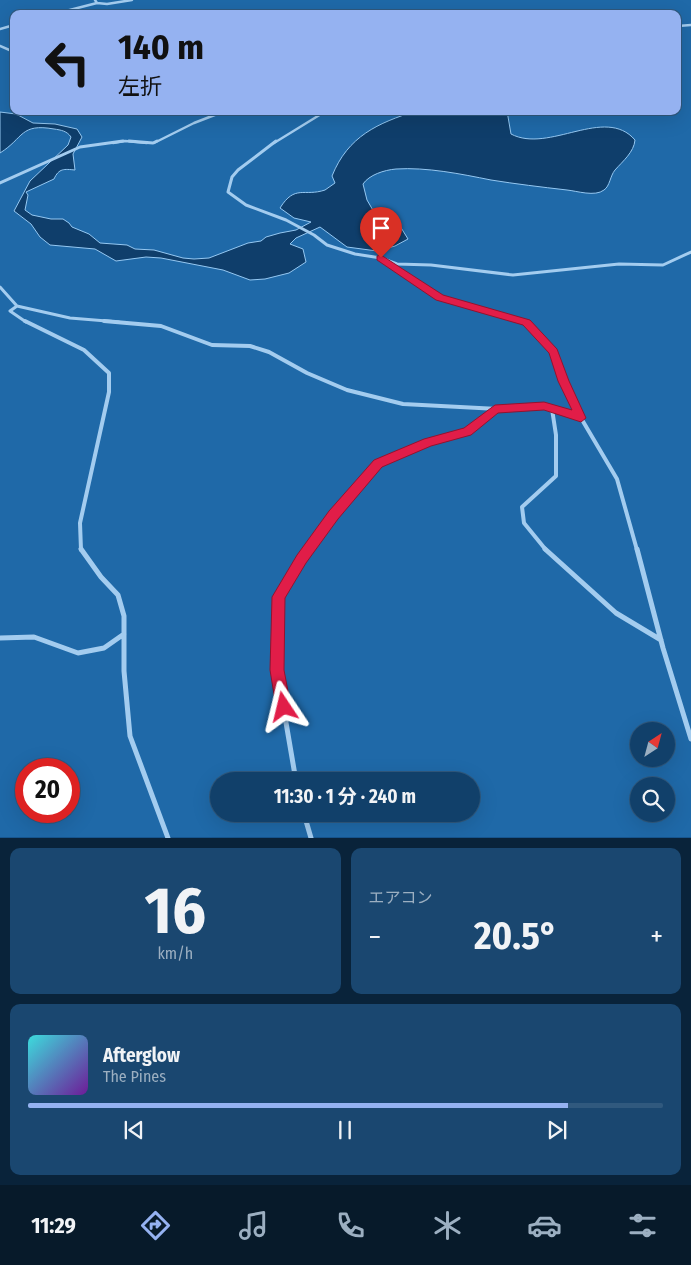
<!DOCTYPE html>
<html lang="ja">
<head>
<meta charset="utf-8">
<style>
  body { margin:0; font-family:"Fira Sans Condensed","Noto Sans JP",sans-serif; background:#1a4770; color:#f1f3f6; height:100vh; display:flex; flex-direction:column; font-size:19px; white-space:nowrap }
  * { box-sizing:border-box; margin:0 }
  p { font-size:16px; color:#9cafc1 }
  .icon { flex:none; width:28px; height:28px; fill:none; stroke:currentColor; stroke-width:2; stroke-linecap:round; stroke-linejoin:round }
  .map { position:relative; height:838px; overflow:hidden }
  .panel { display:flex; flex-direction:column; gap:10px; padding:10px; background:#09233a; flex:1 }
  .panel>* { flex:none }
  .hud { position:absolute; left:10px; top:10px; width:671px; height:105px; border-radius:10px; box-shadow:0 5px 20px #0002,0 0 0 1px #30597e; background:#95b2f1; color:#111; overflow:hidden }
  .needle { width:32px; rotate:36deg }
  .tools { position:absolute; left:630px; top:722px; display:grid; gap:10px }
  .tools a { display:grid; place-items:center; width:45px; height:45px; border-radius:50%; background:#11406a; box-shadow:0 5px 20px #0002,0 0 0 1px #30597e; font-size:25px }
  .speed { position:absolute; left:15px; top:758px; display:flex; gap:10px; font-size:25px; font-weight:700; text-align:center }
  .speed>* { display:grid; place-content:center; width:65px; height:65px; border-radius:50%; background:#11406a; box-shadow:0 5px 20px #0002,0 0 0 1px #30597e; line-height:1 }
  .speed .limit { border:8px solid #d22; background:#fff; color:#111 }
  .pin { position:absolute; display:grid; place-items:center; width:42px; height:42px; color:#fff; margin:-51px -21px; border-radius:50% 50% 50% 0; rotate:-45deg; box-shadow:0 0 5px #0007 }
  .pin .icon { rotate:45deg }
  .me { position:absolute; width:55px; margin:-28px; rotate:350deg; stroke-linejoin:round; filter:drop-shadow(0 0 4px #0008) }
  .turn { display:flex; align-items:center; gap:18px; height:105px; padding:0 25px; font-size:22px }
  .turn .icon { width:65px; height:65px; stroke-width:2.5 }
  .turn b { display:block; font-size:35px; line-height:42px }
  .big { font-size:38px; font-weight:700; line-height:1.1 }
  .panel .widget { flex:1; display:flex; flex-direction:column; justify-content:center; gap:8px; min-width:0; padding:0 18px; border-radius:10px; background:#1a4770 }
  .panel .dial { align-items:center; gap:0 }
  .dial b { font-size:65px; line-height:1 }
  .song { display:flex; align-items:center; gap:15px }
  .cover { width:60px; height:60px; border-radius:8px; background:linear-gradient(135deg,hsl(180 70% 55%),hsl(280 70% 35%)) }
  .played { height:5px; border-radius:2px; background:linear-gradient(90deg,#95b2f1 85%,#30597e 85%) }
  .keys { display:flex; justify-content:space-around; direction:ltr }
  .heat { display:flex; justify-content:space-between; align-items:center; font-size:28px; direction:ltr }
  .panel .tiles { flex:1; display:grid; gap:10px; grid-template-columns:1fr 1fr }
  .widget:last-child { grid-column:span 2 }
  .trip { position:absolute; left:210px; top:772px; width:270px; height:50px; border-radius:25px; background:#11406a; box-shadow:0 5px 20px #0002,0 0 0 1px #30597e; font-weight:700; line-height:50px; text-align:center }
  .tabs { display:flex; height:80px; justify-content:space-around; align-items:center; background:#071a2a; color:#9cafc1 }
  .tabs .icon { width:35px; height:35px }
  .tabs .on { color:#95b2f1 }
  .tabs b { font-size:22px; color:#f1f3f6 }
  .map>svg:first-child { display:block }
  .green { fill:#1f69a8; fill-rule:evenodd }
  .water { fill:#0f3e6b; stroke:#95c8f2 }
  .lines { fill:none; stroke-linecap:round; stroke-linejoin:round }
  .lane-far3 { stroke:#a3ccef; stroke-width:2.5 }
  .lane-far2 { stroke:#a3ccef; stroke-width:3 }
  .lane-far1 { stroke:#a3ccef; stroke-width:4 }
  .lane { stroke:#a3ccef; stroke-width:5 }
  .route { fill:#e11d48; stroke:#92132f }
</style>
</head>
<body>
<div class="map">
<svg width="691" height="838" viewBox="0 0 691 838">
  <rect width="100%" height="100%" fill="#17558e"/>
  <path class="green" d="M0,0H691V837H0ZM14,14H678V111H14ZM639,731H666V759H639ZM26,769H69V811H26ZM219,781H471V814H219ZM639,786H666V814H639Z"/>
  <path class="water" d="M416,111H507L511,134C549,154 605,105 635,140C634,152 623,161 615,170C610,176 610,186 604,190C595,197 577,191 567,190C541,187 516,184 491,180C461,174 427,167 396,169C384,170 369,175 363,184L367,200L374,212L400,226L408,239L395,246L377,251L347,247L320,227L296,238L290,244L303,249L306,262L289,273L265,279L250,280L223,270L161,258L146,257L116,261L95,249L50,245L40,237L31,224L14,211L30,181L68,145L71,137C67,131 61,130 54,129C20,123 24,138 0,153V112L16,114L33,123L55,124L77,129L82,137L73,154L75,170C64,169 59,168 54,179L26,192L28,195L25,210L32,215L51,219H63L69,223L72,227L89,234L100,243L127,245L135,249L154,250L183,258L194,259L209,258L248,243L261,241L266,237L280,233L296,230L311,222L294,218L280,208C295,184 304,197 325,190C328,188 332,185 335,183L332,176C348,136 378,123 416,111Z"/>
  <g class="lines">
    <path class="lane-far3" d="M95,0L97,3L107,4L132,0
      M54,14L97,3
      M678,26L691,25
      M0,29L14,25
      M0,46L14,52
      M113,143L125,141L147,143
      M154,143L194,123L225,111
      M274,143L326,111"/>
    <path class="lane-far2" d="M129,141L153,143L157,141
      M276,141L238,170L232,177L228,192L246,205L286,220L314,235L327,245L355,254L381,258L397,264L431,265L513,275L619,264L663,265L691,252
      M0,183L80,147L123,141
      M387,262L439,297L526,322
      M0,287L17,306L70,318L119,322
      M17,306L10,311L26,322"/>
    <path class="lane-far1" d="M25,321L84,350L109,373V392L80,523L81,550
      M104,321L161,326L212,345L250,346L269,352L307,373L347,390L403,404L498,409L544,406L581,418L617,479L637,550
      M523,321L526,322L553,352L563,381L581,418
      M308,550L333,515L378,463L428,442L467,432L495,409
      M546,550L524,523L522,507L556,476V435L552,409"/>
    <path class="lane" d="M81,549L101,577L118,595L124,616V671L130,736L168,838
      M545,549L616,613L661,640
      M637,549L663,648L691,739
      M0,638L34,637L78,653L104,648L124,634
      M296,781L277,670L278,597L309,549
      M304,814L311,838"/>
  </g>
  <path class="route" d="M381,255L443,295L530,320L557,349L569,381L586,418L581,422L544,410L498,413L471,435L431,446L382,467L338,519L306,563L285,598L284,670L291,707L289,712L284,714L278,712L276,707L270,670L272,597L297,555L329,511L374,460L424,439L464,428L495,405L544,402L572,410L558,381L549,353L523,325L436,300L377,260V256Z"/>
</svg>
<div class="tools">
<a><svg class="needle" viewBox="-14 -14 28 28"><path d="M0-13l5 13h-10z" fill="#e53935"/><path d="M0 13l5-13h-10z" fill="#9cafc1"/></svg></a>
<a><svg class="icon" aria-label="search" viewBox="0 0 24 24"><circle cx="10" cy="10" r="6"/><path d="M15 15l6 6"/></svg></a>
</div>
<div class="speed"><div class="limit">20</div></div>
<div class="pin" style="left:381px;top:258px;background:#d93025"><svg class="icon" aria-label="arrive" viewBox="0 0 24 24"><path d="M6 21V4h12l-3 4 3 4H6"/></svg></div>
<svg class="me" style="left:284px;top:707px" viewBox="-20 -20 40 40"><path d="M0-17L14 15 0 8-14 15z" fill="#e11d48" stroke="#fff" stroke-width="4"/></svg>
<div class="trip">11:30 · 1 分 · 240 m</div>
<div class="hud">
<div class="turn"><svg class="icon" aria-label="left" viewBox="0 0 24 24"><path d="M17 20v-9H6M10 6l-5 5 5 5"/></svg><div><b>140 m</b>左折</div></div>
</div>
</div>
<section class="panel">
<div class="tiles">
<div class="widget dial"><b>16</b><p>km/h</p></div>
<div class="widget"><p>エアコン</p>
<div class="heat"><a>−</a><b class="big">20.5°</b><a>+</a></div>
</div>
<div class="widget">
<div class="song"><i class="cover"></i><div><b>Afterglow</b><p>The Pines</p></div></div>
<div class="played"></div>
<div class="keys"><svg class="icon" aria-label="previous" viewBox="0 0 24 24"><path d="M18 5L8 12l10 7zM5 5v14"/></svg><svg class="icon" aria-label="pause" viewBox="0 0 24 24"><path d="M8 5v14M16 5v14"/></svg><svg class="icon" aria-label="next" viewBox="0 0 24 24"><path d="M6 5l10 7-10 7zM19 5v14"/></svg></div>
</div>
</div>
</section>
<nav class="tabs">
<b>11:29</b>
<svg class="icon on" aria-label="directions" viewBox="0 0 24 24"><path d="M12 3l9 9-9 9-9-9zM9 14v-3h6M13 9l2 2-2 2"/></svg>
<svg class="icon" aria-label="music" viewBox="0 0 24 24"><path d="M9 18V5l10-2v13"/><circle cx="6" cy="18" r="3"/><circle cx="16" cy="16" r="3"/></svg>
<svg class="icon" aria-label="phone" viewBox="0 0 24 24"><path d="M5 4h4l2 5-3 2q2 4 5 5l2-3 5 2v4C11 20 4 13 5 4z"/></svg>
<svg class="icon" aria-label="climate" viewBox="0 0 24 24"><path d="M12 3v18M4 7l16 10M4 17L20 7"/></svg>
<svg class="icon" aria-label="car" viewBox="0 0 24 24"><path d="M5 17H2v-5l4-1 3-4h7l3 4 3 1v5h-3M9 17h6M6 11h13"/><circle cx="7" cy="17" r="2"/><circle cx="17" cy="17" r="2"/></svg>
<svg class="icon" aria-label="filters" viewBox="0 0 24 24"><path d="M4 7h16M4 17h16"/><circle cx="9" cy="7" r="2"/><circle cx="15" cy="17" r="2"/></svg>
</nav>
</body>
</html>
